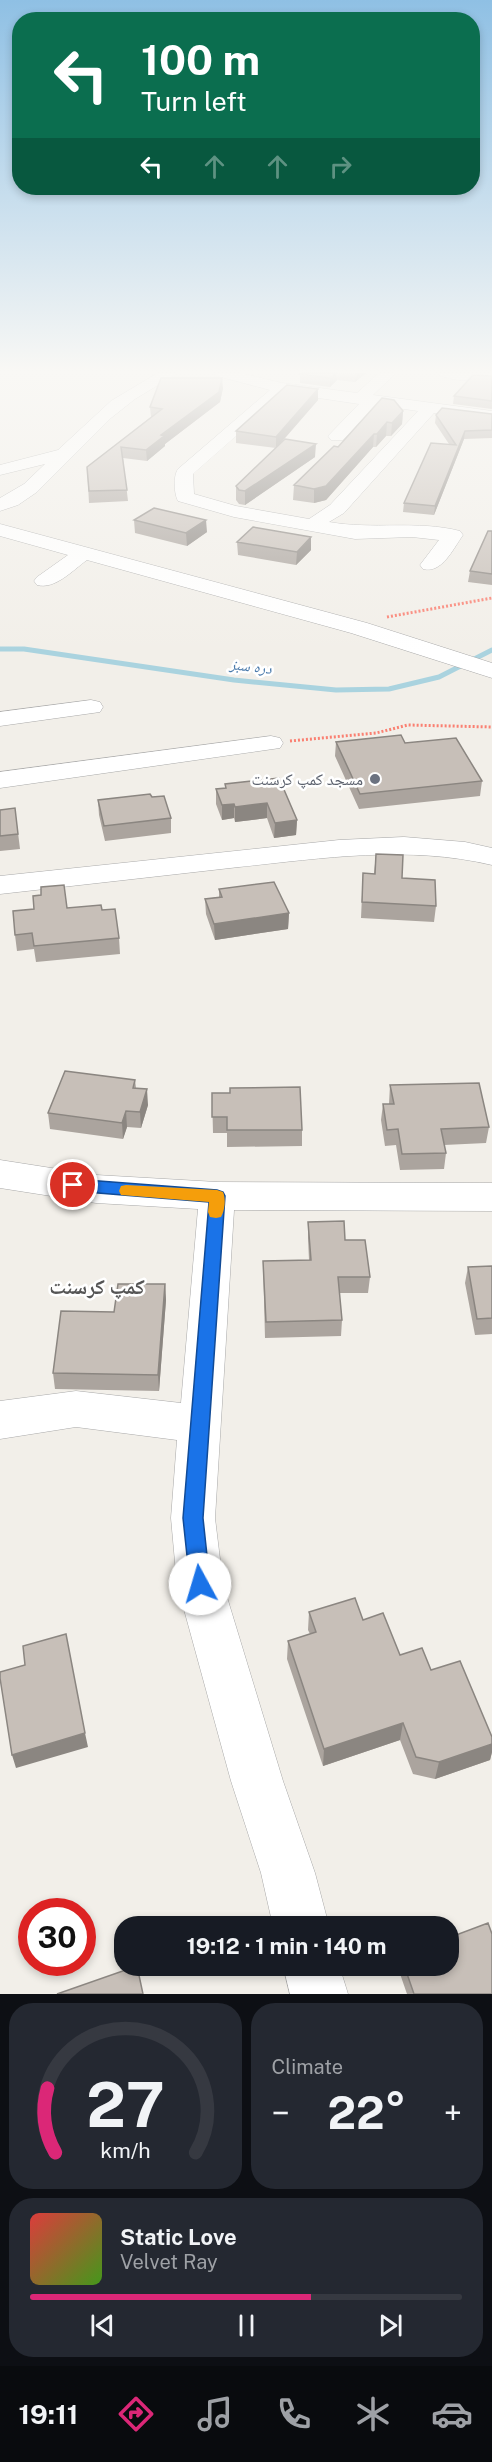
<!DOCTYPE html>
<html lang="en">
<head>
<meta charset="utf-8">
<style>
  body { margin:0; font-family:"Public Sans","Noto Naskh Arabic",sans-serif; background:#242831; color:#f1f3f6; height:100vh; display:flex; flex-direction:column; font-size:22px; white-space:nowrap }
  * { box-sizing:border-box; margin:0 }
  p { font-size:20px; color:#9ea1a6 }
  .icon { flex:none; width:33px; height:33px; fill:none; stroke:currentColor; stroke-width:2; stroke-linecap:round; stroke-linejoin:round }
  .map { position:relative; height:1994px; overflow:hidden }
  .details { display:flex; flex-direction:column; gap:9px; padding:9px; background:#0d0f14; flex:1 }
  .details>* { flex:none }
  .top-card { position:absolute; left:12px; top:12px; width:468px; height:183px; border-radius:24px; box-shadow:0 3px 9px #0003; background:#0b6e4f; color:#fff; overflow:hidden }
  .speed { position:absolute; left:18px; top:1898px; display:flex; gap:12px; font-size:30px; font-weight:700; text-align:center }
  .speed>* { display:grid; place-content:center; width:78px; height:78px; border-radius:50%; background:#171b24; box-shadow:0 3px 9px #0003; line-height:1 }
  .speed .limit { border:9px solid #d22; background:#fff; color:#111 }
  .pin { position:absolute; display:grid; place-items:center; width:51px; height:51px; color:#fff; margin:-26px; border:3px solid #fff; border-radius:50%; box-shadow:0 2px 6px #0007 }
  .me { position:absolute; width:66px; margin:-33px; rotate:354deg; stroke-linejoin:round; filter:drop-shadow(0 0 4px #0008) }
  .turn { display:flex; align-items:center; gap:21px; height:126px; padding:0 30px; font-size:27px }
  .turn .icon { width:78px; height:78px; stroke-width:2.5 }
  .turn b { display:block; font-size:42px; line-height:51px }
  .lanes { display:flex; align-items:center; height:57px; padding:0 30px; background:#0003; justify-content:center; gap:30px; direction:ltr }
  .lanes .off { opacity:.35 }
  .big { font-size:45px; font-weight:700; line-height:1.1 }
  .details .tile { flex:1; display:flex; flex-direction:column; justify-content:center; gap:9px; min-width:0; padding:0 21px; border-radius:24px; background:#242831 }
  .details .dial { align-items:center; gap:0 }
  .dial svg { height:156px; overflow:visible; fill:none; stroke:#363941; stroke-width:7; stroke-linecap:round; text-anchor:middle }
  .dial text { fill:#f1f3f6; stroke:none }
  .song { display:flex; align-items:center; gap:18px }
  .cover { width:72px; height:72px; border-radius:9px; background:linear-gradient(135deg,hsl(0 70% 55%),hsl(100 70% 35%)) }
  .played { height:6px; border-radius:3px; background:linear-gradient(90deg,#db2777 65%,#363941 65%) }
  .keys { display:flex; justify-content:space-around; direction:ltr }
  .heat { display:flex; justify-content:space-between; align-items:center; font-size:33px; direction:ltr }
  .details .tiles { flex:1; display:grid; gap:9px; grid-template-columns:1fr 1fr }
  .tile:last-child { grid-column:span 2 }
  .trip { position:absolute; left:114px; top:1916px; width:345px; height:60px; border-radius:24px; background:#171b24; box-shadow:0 3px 9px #0003; font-weight:700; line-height:60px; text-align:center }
  .dock { display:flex; height:96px; justify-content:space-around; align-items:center; background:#090b0e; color:#9ea1a6 }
  .dock .icon { width:42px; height:42px }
  .dock .selected { color:#db2777 }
  .dock b { font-size:27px; color:#f1f3f6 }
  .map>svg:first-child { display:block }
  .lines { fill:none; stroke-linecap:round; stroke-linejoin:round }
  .stream { stroke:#aad3df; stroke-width:5 }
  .minor-casing { stroke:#a9a9a9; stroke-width:1 }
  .path { stroke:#fa8072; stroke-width:3; stroke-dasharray:2 2; stroke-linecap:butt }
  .minor { fill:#fff; fill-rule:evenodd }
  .wall { fill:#aba49e }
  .shaded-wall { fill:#8b8681 }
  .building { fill:#c7bfb8; stroke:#8b8681; stroke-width:1.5 }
  .route { fill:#1a73e8; stroke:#114b97; stroke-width:1.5 }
  .slow { fill:#f59e0b }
  .worship-dot { fill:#6b7280; stroke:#fff; stroke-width:2 }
  .labels { text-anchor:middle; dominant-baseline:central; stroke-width:5; stroke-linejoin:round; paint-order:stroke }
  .far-water-label { font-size:15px; font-style:italic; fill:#4a7aab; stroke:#fff }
  .worship-label { font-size:16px; fill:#5b616d; stroke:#fff; text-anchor:end }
  .near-neighbourhood-label { font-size:21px; font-weight:bold; fill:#555; stroke:#fff }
</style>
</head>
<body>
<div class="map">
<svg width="492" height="1994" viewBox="0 0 492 1994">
  <rect width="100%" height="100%" fill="#f2efe9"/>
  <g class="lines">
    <path class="stream" d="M0,649H24L234,680L336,690L389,689L439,677L492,650"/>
    <defs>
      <path id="minor" d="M158,373H178L135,399L111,418L37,492L18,505L0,511V498L24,484L45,464L0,475V465L58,450L111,401Z
        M214,373H240L282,383L357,393L379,373H396L373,395L492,411V421L434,413L344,513L329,522C373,530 417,520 460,531L463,535C453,549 442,574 423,569L420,565L439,540L412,537L355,539L234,517L178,501C174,494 173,476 178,469L270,390L217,376ZM285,393L359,404L328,436L331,440H343L376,405L418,411L330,505L309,519L236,506L194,494L193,474Z
        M437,373H492V379C482,383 445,381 437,373Z
        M0,524L367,623L492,663V678L351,633L87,560C73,570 55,590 37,585L34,581L37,577L68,555L0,536Z
        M91,700L100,702L103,707L100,712L0,726V712Z
        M271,736L280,738L283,743L280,748L0,788V772Z
        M404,837L465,842L492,848V865C408,845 324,858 239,867C160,876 80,885 0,894V876L339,840Z
        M0,1160L96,1175L217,1182L492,1183V1211L234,1210L215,1518L223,1584L283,1781L315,1873L329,1926H273L261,1873L231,1781L177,1584L171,1518L177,1440L76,1427L0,1439V1401L76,1391L181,1403L198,1209L96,1203L0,1188Z
        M283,1965H339L348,1994H290Z"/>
    </defs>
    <use href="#minor" class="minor-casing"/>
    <path class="path" d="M387,617L492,598
      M290,741L376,733L408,725L492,727"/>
    <use href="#minor" class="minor"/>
  </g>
  <path class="wall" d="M302,373H366L355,382L337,380L330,387L300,383V374Z
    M492,376V409L453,404L454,396Z
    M223,388L220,402L165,444V446L147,461L123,458L128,501L89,503L87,467L151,417L150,407Z
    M318,389V400L280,444L315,457L245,505L239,504L236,500V486L276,448L236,443V431Z
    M403,411L402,424L391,436H386L376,447H373L326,500L314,503L293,500L294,485L338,447Z
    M492,414V438L464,439L434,515L403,512L404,503L449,444L435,423L436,415Z
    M134,520L207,532L187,546L135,533Z
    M492,531V585L468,582L470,571Z
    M237,542L311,550L296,565L238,555Z
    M336,742L405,743L482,781L480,796L359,809L335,756Z
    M279,778L297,820L296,835L274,838L267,818L235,822L234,818L222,820L216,804V789L225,788V784Z
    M98,800L171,818V833L105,841L99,815Z
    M15,808L20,849L0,851V810Z
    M376,854L402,878L436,906L434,922L361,918L363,873L374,874Z
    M219,889L289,913L288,929L215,940L206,914L205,899L219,897Z
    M67,908L102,910L119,938L120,954L36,962L34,949L17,951L15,935L34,909Z
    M135,1080L136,1088L148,1105L141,1128L127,1127L123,1139L50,1129L48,1113Z
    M390,1085L489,1127L486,1143L444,1145L446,1153L444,1169L400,1170L396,1145L385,1146L381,1120L383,1104H389Z
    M212,1093L302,1130V1146L227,1147V1133H213Z
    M308,1222L345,1240L370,1277L368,1293H339L342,1320L341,1336L265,1338L263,1261L309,1260L308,1238Z
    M492,1266V1334L475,1335L465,1283L468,1267Z
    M165,1284L166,1300L159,1391L55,1389L53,1373L114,1312Z
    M309,1612L363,1620L400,1655L431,1670L492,1737V1752L490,1760L435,1779L413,1774L400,1740L323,1766L287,1659L288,1641L310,1634L308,1630Z
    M399,1965H448L492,1994H407L398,1968Z"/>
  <path class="shaded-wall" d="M335,373H337V380L330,387V378Z
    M356,373H366L355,382Z
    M222,378L223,388L220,402L165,444V446L147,461L146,450L161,435Z
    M318,389V400L276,448V437Z
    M403,411L402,424L391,436L392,423Z
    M387,422L386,436L376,447L377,434Z
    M465,431L464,439L434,515L435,506Z
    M374,434L373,447L326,500L314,503V489Z
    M316,444L315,457L245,505V491Z
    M206,520L207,532L187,546L186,533Z
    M311,537V550L296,565L297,552Z
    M267,803V818L235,822V807Z
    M234,804V818L222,820V805Z
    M297,820L296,835L274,838L275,823Z
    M289,913L288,929L215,940L214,924Z
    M147,1089L148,1105L141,1128L140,1112Z
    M126,1111L127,1127L123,1139L122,1123Z
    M165,1284L166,1300L159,1391L158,1375Z
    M403,1723L400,1740L323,1766L324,1749Z
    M85,1733L88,1747L16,1768L12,1755Z
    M492,1744V1752L490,1760L435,1779L439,1762Z"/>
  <path class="building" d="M302,373H335L330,378L300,374Z
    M473,375L492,376V401L454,396Z
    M161,378H222L219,392L161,435L164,436L146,450L121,447L127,490L89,491L87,467L162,409L150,407Z
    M287,385L318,389L276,437L236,431Z
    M382,398L394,400L403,411L392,423L387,422L377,434H374L326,486L314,489L294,485L334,446L338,447Z
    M442,408L492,414V430L465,431L435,506L404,503L431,443L456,445L436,415Z
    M285,439L316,444L245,491L239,490L236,486Z
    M154,508L206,520L186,533L134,520Z
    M253,527L311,537L297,552L237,542Z
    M488,531H492V574L470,571Z
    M401,735L405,743L456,738L482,781L360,794L336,742Z
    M279,778L297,820L275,823L267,803L235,807L234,804L222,805L216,789L226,788L225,784Z
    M150,794L152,797L164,796L171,818L104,826L98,800Z
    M15,808L18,834L0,836V810Z
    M376,854L403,855L402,878L435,880L436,906L362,902L363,873L375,874Z
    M274,882L289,913L214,924L205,899L222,897L219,889Z
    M64,885L67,908L101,905L102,910L115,909L119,938L34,946L32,933L15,935L13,911L34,909L33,896L41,895V887Z
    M65,1071L135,1080L133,1088L147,1089L140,1112L126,1111L122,1123L48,1113Z
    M479,1083L489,1127L441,1129L446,1153L402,1154L398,1129L387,1130L383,1104H394L390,1085Z
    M300,1087L302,1130H227V1117H212V1093H230V1088Z
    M344,1221L345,1240H365L370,1277H338L342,1320L266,1322L263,1261L311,1260L308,1222Z
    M492,1266V1318L477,1319L468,1267Z
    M118,1284H165L158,1375L53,1373L61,1311L114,1312Z
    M355,1598L363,1620L383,1613L400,1655L422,1648L431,1670L460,1661L492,1737V1744L439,1762L416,1757L403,1723L324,1749L288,1641L316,1632L309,1612Z
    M66,1634L85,1733L12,1755L0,1678V1672L25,1665L23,1646Z
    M488,1923L492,1934V1994H414L404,1965H448V1938Z
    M137,1966L143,1994H57Z"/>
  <linearGradient id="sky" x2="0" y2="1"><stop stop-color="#8fc0e4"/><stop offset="0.57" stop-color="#f9f8f5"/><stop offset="1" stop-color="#f9f8f5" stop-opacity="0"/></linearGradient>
  <rect width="492" height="652" fill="url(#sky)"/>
  <path class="route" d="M73,1179L217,1190L223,1192L225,1196L203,1518L210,1584L207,1591L200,1594L193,1591L190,1584L183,1518L209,1202L73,1191L68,1190L65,1185L68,1181Z"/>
  <path class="slow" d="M126,1185L217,1190L223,1192C226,1199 225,1210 221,1217L216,1218L210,1217L208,1212L209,1202L121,1195L119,1191L121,1186Z"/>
  <circle class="worship-dot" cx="375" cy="779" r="6"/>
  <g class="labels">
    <g class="far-water-label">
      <text transform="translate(251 666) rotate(7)">دره سبز</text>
    </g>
    <g class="worship-label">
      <text x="363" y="779">مسجد کمپ کرسنت</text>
    </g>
    <g class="near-neighbourhood-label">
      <text x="97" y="1286">کمپ کرسنت</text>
    </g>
  </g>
</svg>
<div class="speed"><div class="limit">30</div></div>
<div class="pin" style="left:73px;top:1185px;background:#d93025"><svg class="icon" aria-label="arrive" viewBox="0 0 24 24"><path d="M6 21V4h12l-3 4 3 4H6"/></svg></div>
<svg class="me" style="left:200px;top:1584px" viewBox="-20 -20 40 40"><circle r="19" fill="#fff"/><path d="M0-13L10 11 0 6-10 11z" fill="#1a73e8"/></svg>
<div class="trip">19:12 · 1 min · 140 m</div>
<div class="top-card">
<div class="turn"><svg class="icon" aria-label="left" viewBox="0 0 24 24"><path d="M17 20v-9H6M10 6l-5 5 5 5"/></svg><div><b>100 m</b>Turn left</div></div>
<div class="lanes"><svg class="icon" aria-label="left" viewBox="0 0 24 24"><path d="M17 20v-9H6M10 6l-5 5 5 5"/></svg><svg class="icon off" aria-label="ahead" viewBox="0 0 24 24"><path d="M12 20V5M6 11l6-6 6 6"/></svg><svg class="icon off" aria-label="ahead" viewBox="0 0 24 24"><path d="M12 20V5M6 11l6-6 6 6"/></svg><svg class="icon off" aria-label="right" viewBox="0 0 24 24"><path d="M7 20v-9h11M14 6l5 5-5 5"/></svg></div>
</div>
</div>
<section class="details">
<div class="tiles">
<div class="tile dial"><svg viewBox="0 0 100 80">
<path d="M14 69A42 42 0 1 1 86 69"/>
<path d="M14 69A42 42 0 0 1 10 36" stroke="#db2777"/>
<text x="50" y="56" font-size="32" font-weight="700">27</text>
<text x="50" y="72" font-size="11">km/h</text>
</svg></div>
<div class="tile"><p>Climate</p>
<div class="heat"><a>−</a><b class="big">22°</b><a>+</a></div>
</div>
<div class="tile">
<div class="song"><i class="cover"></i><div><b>Static Love</b><p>Velvet Ray</p></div></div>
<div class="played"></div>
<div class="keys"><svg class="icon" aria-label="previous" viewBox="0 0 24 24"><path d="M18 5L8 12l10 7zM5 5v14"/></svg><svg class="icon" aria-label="pause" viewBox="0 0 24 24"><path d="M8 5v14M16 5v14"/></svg><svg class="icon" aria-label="next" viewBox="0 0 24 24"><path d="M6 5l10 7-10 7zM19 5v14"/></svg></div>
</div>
</div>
</section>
<nav class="dock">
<b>19:11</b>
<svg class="icon selected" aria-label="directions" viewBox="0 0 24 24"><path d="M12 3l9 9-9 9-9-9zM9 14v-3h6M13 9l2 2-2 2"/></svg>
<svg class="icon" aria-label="music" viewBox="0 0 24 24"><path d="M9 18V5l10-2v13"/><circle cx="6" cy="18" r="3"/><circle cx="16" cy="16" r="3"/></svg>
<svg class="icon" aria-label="phone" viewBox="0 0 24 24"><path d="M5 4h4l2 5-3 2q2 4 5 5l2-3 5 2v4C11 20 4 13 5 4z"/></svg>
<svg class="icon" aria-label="climate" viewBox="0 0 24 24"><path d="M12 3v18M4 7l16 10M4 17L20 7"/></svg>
<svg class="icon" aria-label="car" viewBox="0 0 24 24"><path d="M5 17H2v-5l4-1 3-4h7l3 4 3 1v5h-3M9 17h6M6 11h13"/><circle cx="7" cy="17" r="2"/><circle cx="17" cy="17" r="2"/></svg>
</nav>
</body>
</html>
